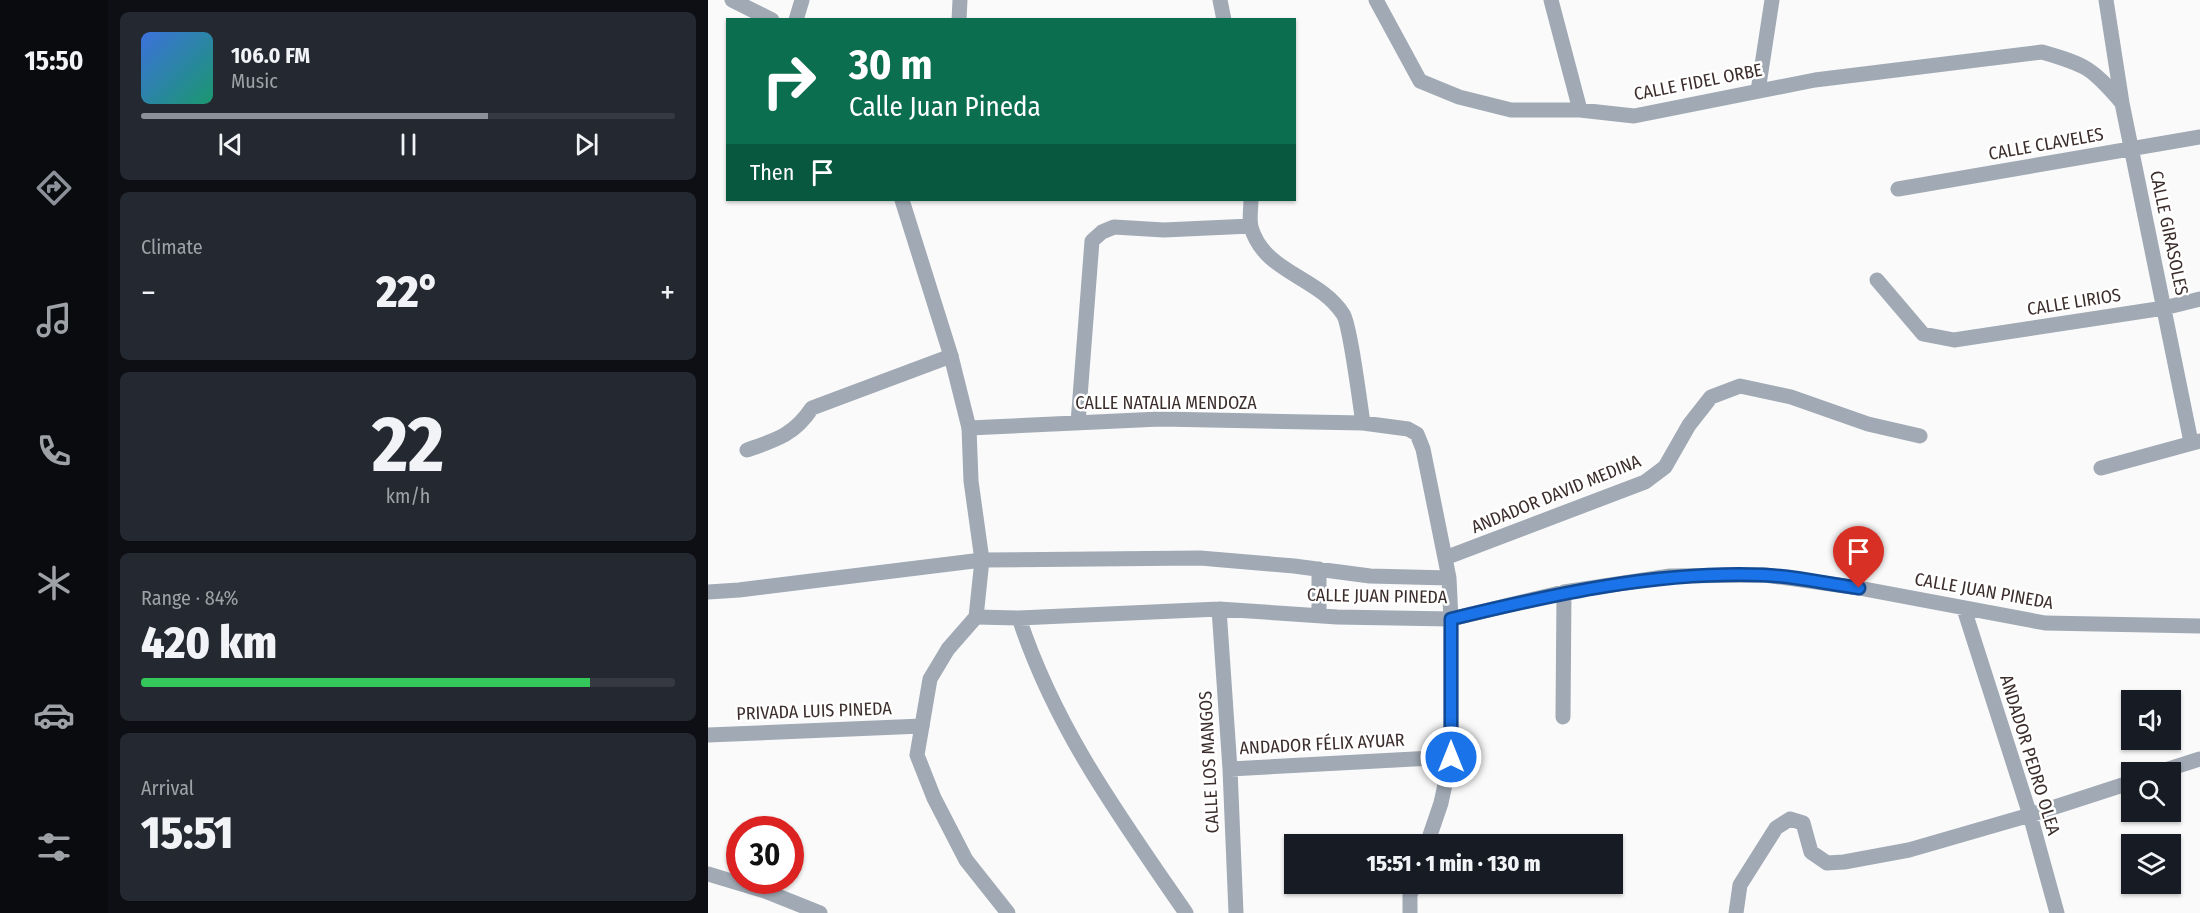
<!DOCTYPE html>
<html lang="en">
<head>
<meta charset="utf-8">
<style>
  body { margin:0; font-family:"Fira Sans Condensed",sans-serif; background:#242831; color:#f1f3f6; height:100vh; display:flex; flex-direction:column; font-size:22px; white-space:nowrap }
  * { box-sizing:border-box; margin:0 }
  p { font-size:20px; color:#9ea1a6 }
  .icon { flex:none; width:33px; height:33px; fill:none; stroke:currentColor; stroke-width:2; stroke-linecap:round; stroke-linejoin:round }
  .map { position:relative; flex:1; overflow:hidden }
  .side { display:flex; flex-direction:column; gap:12px; padding:12px; background:#0d0f14; width:600px }
  .side>* { flex:none }
  .hud { position:absolute; left:18px; top:18px; width:570px; height:183px; border-radius:0px; box-shadow:0 2px 4px #0004; background:#0b6e4f; color:#fff; overflow:hidden }
  .controls { position:absolute; left:1413px; top:690px; display:grid; gap:12px }
  .controls a { display:grid; place-items:center; width:60px; height:60px; border-radius:0px; background:#171b24; box-shadow:0 2px 4px #0004; font-size:30px }
  .speed { position:absolute; left:18px; top:816px; display:flex; gap:12px; font-size:30px; font-weight:700; text-align:center }
  .speed>* { display:grid; place-content:center; width:78px; height:78px; border-radius:50%; background:#171b24; box-shadow:0 2px 4px #0004; line-height:1 }
  .speed .limit { border:9px solid #d22; background:#fff; color:#111 }
  .pin { position:absolute; display:grid; place-items:center; width:51px; height:51px; color:#fff; margin:-62px -26px; border-radius:50% 50% 50% 0; rotate:-45deg; box-shadow:0 0 6px #0007 }
  .pin .icon { rotate:45deg }
  .me { position:absolute; width:66px; margin:-33px; rotate:0deg; stroke-linejoin:round; filter:drop-shadow(0 0 4px #0008) }
  .turn { display:flex; align-items:center; gap:21px; height:126px; padding:0 24px; font-size:27px }
  .turn .icon { width:78px; height:78px; stroke-width:2.5 }
  .turn b { display:block; font-size:42px; line-height:51px }
  .then { display:flex; align-items:center; height:57px; padding:0 24px; background:#0003; gap:12px; font-size:22px }
  .big { font-size:45px; font-weight:800; line-height:1.1 }
  .side .tile { flex:1; display:flex; flex-direction:column; justify-content:center; gap:9px; min-width:0; padding:0 21px; border-radius:9px; background:#242831 }
  .side .dial { align-items:center; gap:0 }
  .dial b { font-size:78px; line-height:1 }
  .song { display:flex; align-items:center; gap:18px }
  .cover { width:72px; height:72px; border-radius:9px; background:linear-gradient(135deg,hsl(220 70% 55%),hsl(160 70% 35%)) }
  .played { height:6px; border-radius:3px; background:linear-gradient(90deg,#8c9099 65%,#363941 65%) }
  .keys { display:flex; justify-content:space-around; direction:ltr }
  .heat { display:flex; justify-content:space-between; align-items:center; font-size:33px; direction:ltr }
  .charge { height:9px; border-radius:4px; background:linear-gradient(90deg,#34c759 84%,#363941 0) }
  .trip { position:absolute; left:576px; top:834px; width:339px; height:60px; border-radius:0px; background:#171b24; box-shadow:0 2px 4px #0004; font-weight:800; line-height:60px; text-align:center }
  main { display:flex; flex:1; min-height:0 }
  .tab-bar { display:flex; flex-direction:column; width:108px; justify-content:space-around; align-items:center; background:#090b0e; color:#9ea1a6 }
  .tab-bar .icon { width:42px; height:42px }
  .tab-bar .on { color:#8c9099 }
  .tab-bar b { font-size:27px; color:#f1f3f6 }
  .map>svg:first-child { display:block }
  .lines { fill:none; stroke-linecap:round; stroke-linejoin:round }
  .minor { stroke:#a0a9b4; stroke-width:15 }
  .tertiary { stroke:#a0a9b4; stroke-width:15 }
  .route-casing { stroke:#114b97; stroke-width:15 }
  .route { stroke:#1a73e8; stroke-width:10 }
  .labels { text-anchor:middle; dominant-baseline:central; stroke-width:5; stroke-linejoin:round; paint-order:stroke }
  .street-label { font-size:18px; fill:#3c2e2c; stroke:#fff }
</style>
</head>
<body>
<main>
<nav class="tab-bar">
<b>15:50</b>
<svg class="icon on" aria-label="directions" viewBox="0 0 24 24"><path d="M12 3l9 9-9 9-9-9zM9 14v-3h6M13 9l2 2-2 2"/></svg>
<svg class="icon" aria-label="music" viewBox="0 0 24 24"><path d="M9 18V5l10-2v13"/><circle cx="6" cy="18" r="3"/><circle cx="16" cy="16" r="3"/></svg>
<svg class="icon" aria-label="phone" viewBox="0 0 24 24"><path d="M5 4h4l2 5-3 2q2 4 5 5l2-3 5 2v4C11 20 4 13 5 4z"/></svg>
<svg class="icon" aria-label="climate" viewBox="0 0 24 24"><path d="M12 3v18M4 7l16 10M4 17L20 7"/></svg>
<svg class="icon" aria-label="car" viewBox="0 0 24 24"><path d="M5 17H2v-5l4-1 3-4h7l3 4 3 1v5h-3M9 17h6M6 11h13"/><circle cx="7" cy="17" r="2"/><circle cx="17" cy="17" r="2"/></svg>
<svg class="icon" aria-label="filters" viewBox="0 0 24 24"><path d="M4 7h16M4 17h16"/><circle cx="9" cy="7" r="2"/><circle cx="15" cy="17" r="2"/></svg>
</nav>
<section class="side">
<div class="tile">
<div class="song"><i class="cover"></i><div><b>106.0 FM</b><p>Music</p></div></div>
<div class="played"></div>
<div class="keys"><svg class="icon" aria-label="previous" viewBox="0 0 24 24"><path d="M18 5L8 12l10 7zM5 5v14"/></svg><svg class="icon" aria-label="pause" viewBox="0 0 24 24"><path d="M8 5v14M16 5v14"/></svg><svg class="icon" aria-label="next" viewBox="0 0 24 24"><path d="M6 5l10 7-10 7zM19 5v14"/></svg></div>
</div>
<div class="tile"><p>Climate</p>
<div class="heat"><a>−</a><b class="big">22°</b><a>+</a></div>
</div>
<div class="tile dial"><b>22</b><p>km/h</p></div>
<div class="tile"><p>Range · 84%</p><b class="big">420 km</b><div class="charge"></div></div>
<div class="tile"><p>Arrival</p><b class="big">15:51</b></div>
</section>
<div class="map">
<svg width="1492" height="913" viewBox="0 0 1492 913">
  <rect width="100%" height="100%" fill="#fafafa"/>
  <g class="lines">
    <path class="minor" d="M512,0L516,20
      M668,0L712,81L751,97L803,110H872L926,116L1107,80L1334,52C1379,65 1384,68 1414,103
      M843,0L872,110
      M1398,0L1414,103L1483,442
      M88,20L94,0
      M251,20L252,0
      M1050,91L1064,0
      M1190,189L1492,137
      M543,200C543,208 541,219 543,227C556,273 610,276 635,314C642,324 652,404 655,423
      M1169,280L1215,334L1246,340L1456,308L1492,299
      M370,423L384,241L394,232L406,227L456,230L543,226
      M261,428L452,419L655,423L700,429L709,434L715,449L741,578L743,619V757L733,803L719,844
      M39,450C68,440 86,435 104,408L243,356
      M1393,468L1492,441
      M737,558L937,482L957,467L981,425L1003,397L1032,386L1083,397L1160,424L1212,436
      M611,569V615
      M0,592L31,590L274,560L492,558L586,566L662,576L741,578
      M511,609L522,769L528,913
      M1256,609L1322,815L1349,913
      M268,617L311,618L511,609L629,617L743,619L856,592L962,576L1057,575L1151,588L1337,623L1492,626
      M311,618C348,730 412,817 478,913
      M855,717L856,592
      M0,735L214,726
      M522,769L743,757
      M1451,772L1492,759
      M702,913V895L706,884
      M1028,913L1032,885L1068,828L1082,819L1095,823L1103,852L1119,863L1136,862L1201,850L1322,815L1424,782"/>
    <path class="tertiary" d="M24,0L64,20
      M194,200L243,356L261,428L263,481L274,560L268,617L240,649L222,679L209,755L226,798L258,860L300,913
      M0,874L57,891L112,913"/>
  </g>
  <g class="lines">
    <defs>
      <path id="route" d="M743,757V619C846,594 949,571 1055,575C1087,576 1119,584 1151,588"/>
    </defs>
    <use href="#route" class="route-casing"/>
    <use href="#route" class="route"/>
  </g>
  <g class="labels">
    <g class="street-label">
      <text transform="translate(990 82) rotate(-11)">CALLE FIDEL ORBE</text>
      <text transform="translate(1338 144) rotate(-10)">CALLE CLAVELES</text>
      <text transform="translate(1461 233) rotate(78)">CALLE GIRASOLES</text>
      <text transform="translate(1366 302) rotate(-9)">CALLE LIRIOS</text>
      <text x="458" y="403">CALLE NATALIA MENDOZA</text>
      <text transform="translate(848 494) rotate(-22)">ANDADOR DAVID MEDINA</text>
      <text transform="translate(1276 591) rotate(10)">CALLE JUAN PINEDA</text>
      <text transform="translate(669 596) rotate(1)">CALLE JUAN PINEDA</text>
      <text transform="translate(106 711) rotate(-2)">PRIVADA LUIS PINEDA</text>
      <text transform="translate(614 744) rotate(-3)">ANDADOR FÉLIX AYUAR</text>
      <text transform="translate(1322 755) rotate(73)">ANDADOR PEDRO OLEA</text>
      <text transform="translate(501 762) rotate(-93)">CALLE LOS MANGOS</text>
    </g>
  </g>
</svg>
<div class="controls">
<a><svg class="icon" aria-label="sound" viewBox="0 0 24 24"><path d="M4 9h4l5-4v14l-5-4H4zM17 9q2 3 0 6"/></svg></a>
<a><svg class="icon" aria-label="search" viewBox="0 0 24 24"><circle cx="10" cy="10" r="6"/><path d="M15 15l6 6"/></svg></a>
<a><svg class="icon" aria-label="layers" viewBox="0 0 24 24"><path d="M12 4l9 5-9 5-9-5zM3 14l9 5 9-5"/></svg></a>
</div>
<div class="speed"><div class="limit">30</div></div>
<div class="pin" style="left:1151px;top:588px;background:#d93025"><svg class="icon" aria-label="arrive" viewBox="0 0 24 24"><path d="M6 21V4h12l-3 4 3 4H6"/></svg></div>
<svg class="me" style="left:743px;top:757px" viewBox="-20 -20 40 40"><circle r="17" fill="#1a73e8" stroke="#fff" stroke-width="3"/><path d="M0-11L8 9 0 5-8 9z" fill="#fff"/></svg>
<div class="trip">15:51 · 1 min · 130 m</div>
<div class="hud">
<div class="turn"><svg class="icon" aria-label="right" viewBox="0 0 24 24"><path d="M7 20v-9h11M14 6l5 5-5 5"/></svg><div><b>30 m</b>Calle Juan Pineda</div></div>
<div class="then">Then<svg class="icon" aria-label="arrive" viewBox="0 0 24 24"><path d="M6 21V4h12l-3 4 3 4H6"/></svg></div>
</div>
</div>
</main>
</body>
</html>
